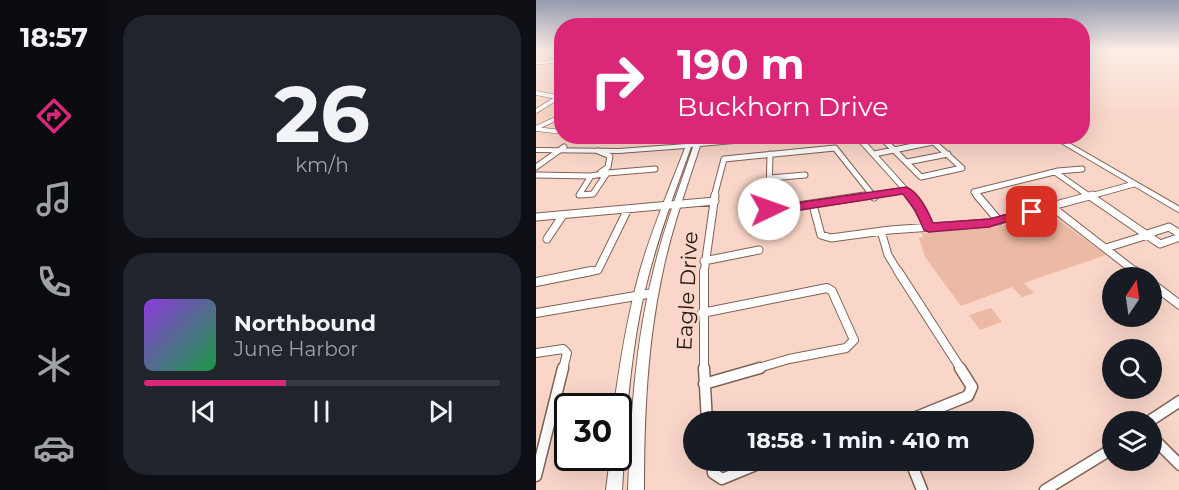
<!DOCTYPE html>
<html lang="en">
<head>
<meta charset="utf-8">
<style>
  body { margin:0; font-family:Montserrat,sans-serif; background:#20242c; color:#f1f3f6; height:100vh; display:flex; flex-direction:column; font-size:22px; white-space:nowrap }
  * { box-sizing:border-box; margin:0 }
  p { font-size:20px; color:#9ea1a6 }
  .icon { flex:none; width:33px; height:33px; fill:none; stroke:currentColor; stroke-width:2; stroke-linecap:round; stroke-linejoin:round }
  .map { position:relative; flex:1; overflow:hidden }
  .drawer { display:flex; flex-direction:column; gap:15px; padding:15px; background:#0d0f14; width:428px }
  .drawer>* { flex:none }
  .top-card { position:absolute; left:18px; top:18px; width:536px; height:126px; border-radius:24px; box-shadow:0 6px 24px #0002; background:#db2777; color:#fff; overflow:hidden }
  .needle { width:39px; rotate:13deg }
  .tools { position:absolute; left:566px; top:267px; display:grid; gap:12px }
  .tools a { display:grid; place-items:center; width:60px; height:60px; border-radius:50%; background:#171b24; box-shadow:0 6px 24px #0002; font-size:30px }
  .speed { position:absolute; left:18px; top:393px; display:flex; gap:12px; font-size:30px; font-weight:700; text-align:center }
  .speed>* { display:grid; place-content:center; width:78px; height:78px; border-radius:50%; background:#171b24; box-shadow:0 6px 24px #0002; line-height:1 }
  .speed .limit { border:3px solid #111; border-radius:9px; background:#fff; color:#111 }
  .pin { position:absolute; display:grid; place-items:center; width:51px; height:51px; color:#fff; margin:-26px; border-radius:12px; box-shadow:0 3px 9px #0006 }
  .me { position:absolute; width:66px; margin:-33px; rotate:87deg; stroke-linejoin:round; filter:drop-shadow(0 0 4px #0008) }
  .turn { display:flex; align-items:center; gap:21px; height:126px; padding:0 24px; font-size:27px }
  .turn .icon { width:78px; height:78px; stroke-width:2.5 }
  .turn b { display:block; font-size:42px; line-height:51px }
  .drawer .tile { flex:1; display:flex; flex-direction:column; justify-content:center; gap:9px; min-width:0; padding:0 21px; border-radius:24px; background:#20242c }
  .drawer .dial { align-items:center; gap:0 }
  .dial b { font-size:78px; line-height:1 }
  .song { display:flex; align-items:center; gap:18px }
  .cover { width:72px; height:72px; border-radius:9px; background:linear-gradient(135deg,hsl(270 70% 55%),hsl(140 70% 35%)) }
  .played { height:6px; border-radius:3px; background:linear-gradient(90deg,#db2777 40%,#363941 40%) }
  .keys { display:flex; justify-content:space-around; direction:ltr }
  .trip { position:absolute; left:147px; top:411px; width:351px; height:60px; border-radius:30px; background:#171b24; box-shadow:0 6px 24px #0002; font-weight:700; line-height:60px; text-align:center }
  main { display:flex; flex:1; min-height:0 }
  .dock { display:flex; flex-direction:column; width:108px; justify-content:space-around; align-items:center; background:#090b0e; color:#9ea1a6 }
  .dock .icon { width:42px; height:42px }
  .dock .current { color:#db2777 }
  .dock b { font-size:27px; color:#f1f3f6 }
  .map>svg:first-child { display:block }
  .green { fill:#ecbaa4 }
  .lines { fill:none; stroke-linecap:round; stroke-linejoin:round }
  .minor-far5-casing { stroke:#7f6255; stroke-width:4 }
  .minor-far4-casing { stroke:#7f6255; stroke-width:5 }
  .minor-far3-casing { stroke:#7f6255; stroke-width:7 }
  .minor-far2-casing { stroke:#7f6255; stroke-width:9 }
  .minor-far1-casing { stroke:#7f6255; stroke-width:10 }
  .minor-casing { stroke:#7f6255; stroke-width:13 }
  .major-casing { stroke:#7f6255; stroke-width:2 }
  .minor-far5 { stroke:#fff; stroke-width:3 }
  .minor-far4 { stroke:#fff; stroke-width:4 }
  .minor-far3 { stroke:#fff; stroke-width:5 }
  .minor-far2 { stroke:#fff; stroke-width:7 }
  .minor-far1 { stroke:#fff; stroke-width:8 }
  .minor { stroke:#fff; stroke-width:10 }
  .major { fill:#fff; fill-rule:evenodd }
  .route { fill:#db2777; stroke:#8e194d; stroke-width:1.5 }
  .labels { text-anchor:middle; dominant-baseline:central; stroke-width:5; stroke-linejoin:round; paint-order:stroke }
  .street-label { font-size:21px; fill:#241813; stroke:#f9d6c8 }
</style>
</head>
<body>
<main>
<nav class="dock">
<b>18:57</b>
<svg class="icon current" aria-label="directions" viewBox="0 0 24 24"><path d="M12 3l9 9-9 9-9-9zM9 14v-3h6M13 9l2 2-2 2"/></svg>
<svg class="icon" aria-label="music" viewBox="0 0 24 24"><path d="M9 18V5l10-2v13"/><circle cx="6" cy="18" r="3"/><circle cx="16" cy="16" r="3"/></svg>
<svg class="icon" aria-label="phone" viewBox="0 0 24 24"><path d="M5 4h4l2 5-3 2q2 4 5 5l2-3 5 2v4C11 20 4 13 5 4z"/></svg>
<svg class="icon" aria-label="climate" viewBox="0 0 24 24"><path d="M12 3v18M4 7l16 10M4 17L20 7"/></svg>
<svg class="icon" aria-label="car" viewBox="0 0 24 24"><path d="M5 17H2v-5l4-1 3-4h7l3 4 3 1v5h-3M9 17h6M6 11h13"/><circle cx="7" cy="17" r="2"/><circle cx="17" cy="17" r="2"/></svg>
</nav>
<section class="drawer">
<div class="tile dial"><b>26</b><p>km/h</p></div>
<div class="tile">
<div class="song"><i class="cover"></i><div><b>Northbound</b><p>June Harbor</p></div></div>
<div class="played"></div>
<div class="keys"><svg class="icon" aria-label="previous" viewBox="0 0 24 24"><path d="M18 5L8 12l10 7zM5 5v14"/></svg><svg class="icon" aria-label="pause" viewBox="0 0 24 24"><path d="M8 5v14M16 5v14"/></svg><svg class="icon" aria-label="next" viewBox="0 0 24 24"><path d="M6 5l10 7-10 7zM19 5v14"/></svg></div>
</div>
</section>
<div class="map">
<svg width="644" height="490" viewBox="0 0 644 490">
  <rect width="100%" height="100%" fill="#f9d6c8"/>
  <path class="green" d="M513,213L570,255L488,283L498,293L486,297L476,287L425,306L389,257L383,238L387,237L386,233L460,227Z
    M455,308L466,322L444,330L433,315Z"/>
  <g class="lines">
    <defs>
      <path id="minor-far5" d="M0,63L26,61"/>
      <path id="minor-far4" d="M0,93L26,98
        M0,111L21,98
        M0,128L26,116
        M0,129L26,132"/>
      <path id="minor-far3" d="M321,136L376,197
        M344,136L385,177L426,168L391,136
        M62,151L74,156L72,167L65,172
        M338,154L397,142
        M371,162L412,154
        M0,167L28,147
        M519,172L553,196
        M71,173L57,194L43,195L55,176Z
        M71,173L119,169
        M0,175L55,176
        M234,178L269,175
        M178,197L188,159L299,148L338,197
        M233,197L234,154
        M325,197L370,190
        M442,197L438,192L522,171L546,169
        M551,197L598,184"/>
      <path id="minor-far2" d="M233,195L235,210L335,195
        M337,195L338,197
        M374,195L393,228
        M441,195L463,221
        M554,196L624,244L644,237
        M277,205L285,235L295,238L354,230L453,223L557,195
        M516,207L601,273
        M0,217L179,201
        M345,231L352,255L363,273
        M611,234L633,227L644,234
        M11,239L27,215
        M570,248L612,235
        M168,261L223,250
        M47,273L62,270L92,209
        M168,273L179,195"/>
      <path id="minor-far1" d="M362,271L425,369
        M599,271L608,278
        M0,282L55,271
        M615,283L644,305
        M0,313L117,293
        M166,313L291,288L296,291L318,340L310,348L253,359L219,369
        M0,353L27,349L31,353L27,369
        M168,369V271"/>
      <path id="minor" d="M168,368L171,422
        M168,384L224,368
        M368,422L432,396L436,387L424,368
        M612,422L644,401
        M615,436L644,465
        M175,460L177,473L186,479L232,460
        M374,460L386,490
        M0,476L27,368
        M509,490L576,449"/>
      <path id="major" d="M153,136H159L157,143H159L161,136H167L165,143L242,136H274L164,146C150,189 135,231 126,275C111,345 108,418 108,490H92C95,417 99,344 117,273C127,230 143,189 157,147H155C140,189 124,231 113,274C99,325 94,378 89,430L87,435L82,437V406H78C84,362 91,318 103,274C115,231 133,190 149,148L83,153L0,152V148L83,149L150,144Z
        M513,136H521L644,207V213Z
        M82,451L86,453L88,458L86,490H70L74,458H82Z"/>
    </defs>
    <use href="#minor-far5" class="minor-far5-casing"/>
    <use href="#minor-far4" class="minor-far4-casing"/>
    <use href="#minor-far3" class="minor-far3-casing"/>
    <use href="#minor-far2" class="minor-far2-casing"/>
    <use href="#minor-far1" class="minor-far1-casing"/>
    <use href="#minor" class="minor-casing"/>
    <use href="#major" class="major-casing"/>
    <use href="#minor-far5" class="minor-far5"/>
    <use href="#minor-far4" class="minor-far4"/>
    <use href="#minor-far3" class="minor-far3"/>
    <use href="#minor-far2" class="minor-far2"/>
    <use href="#minor-far1" class="minor-far1"/>
    <use href="#minor" class="minor"/>
    <use href="#major" class="major"/>
  </g>
  <linearGradient id="sky" x2="0" y2="1"><stop stop-color="#929bb0"/><stop offset="0.42" stop-color="#fcede6"/><stop offset="1" stop-color="#fcede6" stop-opacity="0"/></linearGradient>
  <rect width="644" height="119" fill="url(#sky)"/>
  <path class="route" d="M370,187C383,192 392,211 397,223L453,219L496,208L502,212L453,227L393,232L388,230L379,210L367,194L239,214L227,209L233,205L239,206Z"/>
  <g class="labels">
    <g class="street-label">
      <text transform="translate(151 291) rotate(-87)">Eagle Drive</text>
    </g>
  </g>
</svg>
<div class="tools">
<a><svg class="needle" viewBox="-14 -14 28 28"><path d="M0-13l5 13h-10z" fill="#e53935"/><path d="M0 13l5-13h-10z" fill="#9ea1a6"/></svg></a>
<a><svg class="icon" aria-label="search" viewBox="0 0 24 24"><circle cx="10" cy="10" r="6"/><path d="M15 15l6 6"/></svg></a>
<a><svg class="icon" aria-label="layers" viewBox="0 0 24 24"><path d="M12 4l9 5-9 5-9-5zM3 14l9 5 9-5"/></svg></a>
</div>
<div class="speed"><div class="limit">30</div></div>
<div class="pin" style="left:496px;top:212px;background:#d93025"><svg class="icon" aria-label="arrive" viewBox="0 0 24 24"><path d="M6 21V4h12l-3 4 3 4H6"/></svg></div>
<svg class="me" style="left:233px;top:209px" viewBox="-20 -20 40 40"><circle r="19" fill="#fff"/><path d="M0-13L10 11 0 6-10 11z" fill="#db2777"/></svg>
<div class="trip">18:58 · 1 min · 410 m</div>
<div class="top-card">
<div class="turn"><svg class="icon" aria-label="right" viewBox="0 0 24 24"><path d="M7 20v-9h11M14 6l5 5-5 5"/></svg><div><b>190 m</b>Buckhorn Drive</div></div>
</div>
</div>
</main>
</body>
</html>
